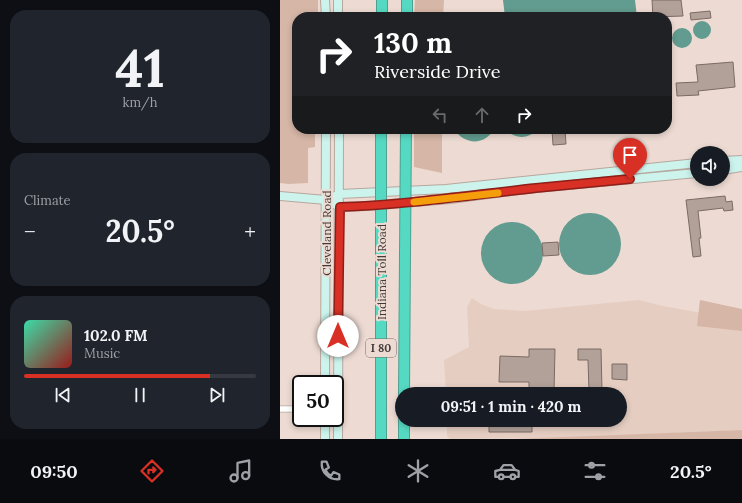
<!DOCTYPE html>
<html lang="en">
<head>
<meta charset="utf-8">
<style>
  body { margin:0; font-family:Lora,serif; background:#20242c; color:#f1f3f6; height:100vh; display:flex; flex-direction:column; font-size:15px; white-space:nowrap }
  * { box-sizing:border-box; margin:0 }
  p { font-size:13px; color:#9ea1a6 }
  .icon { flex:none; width:22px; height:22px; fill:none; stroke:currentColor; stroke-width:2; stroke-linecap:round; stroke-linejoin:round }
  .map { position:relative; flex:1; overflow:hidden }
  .side { display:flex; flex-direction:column; gap:10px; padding:10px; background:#0d0f14; width:280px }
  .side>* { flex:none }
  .banner { position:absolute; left:12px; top:12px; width:380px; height:122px; border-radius:16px; box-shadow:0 2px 6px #0003; background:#202124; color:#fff; overflow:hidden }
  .controls { position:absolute; left:410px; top:146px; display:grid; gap:8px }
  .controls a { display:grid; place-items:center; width:40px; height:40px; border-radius:50%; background:#171b24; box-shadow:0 2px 6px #0003; font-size:20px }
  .speed { position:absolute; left:12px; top:375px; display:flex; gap:8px; font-size:20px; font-weight:700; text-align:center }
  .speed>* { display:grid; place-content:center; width:52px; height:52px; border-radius:50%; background:#171b24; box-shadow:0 2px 6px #0003; line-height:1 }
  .speed .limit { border:2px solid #111; border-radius:6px; background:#fff; color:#111 }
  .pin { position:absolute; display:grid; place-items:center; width:34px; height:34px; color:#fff; margin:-41px -17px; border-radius:50% 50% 50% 0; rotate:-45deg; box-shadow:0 0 4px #0007 }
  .pin .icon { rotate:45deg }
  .me { position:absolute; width:44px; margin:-22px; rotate:0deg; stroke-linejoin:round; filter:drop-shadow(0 0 3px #0008) }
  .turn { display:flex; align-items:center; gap:14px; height:84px; padding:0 16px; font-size:18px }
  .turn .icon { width:52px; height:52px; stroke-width:2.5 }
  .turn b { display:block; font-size:28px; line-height:34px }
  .lanes { display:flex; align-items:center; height:38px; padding:0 16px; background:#0003; justify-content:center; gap:20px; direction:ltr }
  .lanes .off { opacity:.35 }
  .big { font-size:30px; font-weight:700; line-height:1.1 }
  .side .tile { flex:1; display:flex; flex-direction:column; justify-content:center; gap:6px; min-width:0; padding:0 14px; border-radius:16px; background:#20242c }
  .side .dial { align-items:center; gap:0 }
  .dial b { font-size:52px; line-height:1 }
  .song { display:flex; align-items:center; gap:12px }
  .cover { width:48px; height:48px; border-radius:6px; background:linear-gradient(135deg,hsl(160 70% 55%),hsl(0 70% 35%)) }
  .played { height:4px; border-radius:2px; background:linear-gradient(90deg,#d93025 80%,#363941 80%) }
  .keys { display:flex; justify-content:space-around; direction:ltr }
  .heat { display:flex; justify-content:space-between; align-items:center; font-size:22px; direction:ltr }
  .trip { position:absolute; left:115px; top:387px; width:232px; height:40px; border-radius:20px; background:#171b24; box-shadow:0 2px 6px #0003; font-weight:700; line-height:40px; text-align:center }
  .tab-bar { display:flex; height:64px; justify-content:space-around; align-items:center; background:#090b0e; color:#9ea1a6 }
  .tab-bar .icon { width:28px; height:28px }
  .tab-bar .current { color:#d93025 }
  .tab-bar b { font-size:18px; color:#f1f3f6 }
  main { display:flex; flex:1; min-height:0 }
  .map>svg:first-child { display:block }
  .built { fill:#e6cdc1 }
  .green { fill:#d6b6a6 }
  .water { fill:#629b8f }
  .building { fill:#b2a199; stroke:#7b6b64 }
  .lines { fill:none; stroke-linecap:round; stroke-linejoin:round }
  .street-casing { stroke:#b7a79e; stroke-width:7 }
  .secondary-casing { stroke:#b7a79e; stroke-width:10 }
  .highway-casing { stroke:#4ea191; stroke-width:12 }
  .street { stroke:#fff; stroke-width:5.5 }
  .secondary { stroke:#ccf4ed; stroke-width:8 }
  .highway { stroke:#55d9c2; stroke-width:10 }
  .highway-bridge-casing { stroke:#4ea191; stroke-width:12; stroke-linecap:butt }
  .highway-bridge { stroke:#55d9c2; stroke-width:10 }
  .route-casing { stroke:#8d1f18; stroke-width:10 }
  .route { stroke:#d93025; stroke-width:7 }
  .slow { stroke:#f59e0b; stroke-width:7 }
  .labels { text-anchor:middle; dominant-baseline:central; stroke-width:4; stroke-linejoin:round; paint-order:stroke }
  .shield { fill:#eddbd3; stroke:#756a65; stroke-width:1 }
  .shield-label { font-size:11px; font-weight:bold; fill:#413a36 }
  .street-label { font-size:12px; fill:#413a36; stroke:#eddbd3 }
</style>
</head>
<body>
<main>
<section class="side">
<div class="tile dial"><b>41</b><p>km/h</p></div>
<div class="tile"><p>Climate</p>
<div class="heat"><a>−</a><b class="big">20.5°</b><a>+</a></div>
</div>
<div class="tile">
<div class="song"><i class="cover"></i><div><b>102.0 FM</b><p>Music</p></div></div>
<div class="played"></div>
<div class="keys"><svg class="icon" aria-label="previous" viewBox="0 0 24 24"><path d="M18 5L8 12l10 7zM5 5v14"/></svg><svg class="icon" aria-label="pause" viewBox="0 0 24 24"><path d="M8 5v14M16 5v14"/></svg><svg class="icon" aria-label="next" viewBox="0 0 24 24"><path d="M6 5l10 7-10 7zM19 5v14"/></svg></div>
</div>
</section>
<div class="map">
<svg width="462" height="439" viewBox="0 0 462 439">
  <rect width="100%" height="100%" fill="#eddbd3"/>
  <path class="built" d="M192,298L201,304L214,309L244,311L359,300L383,306L444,317L462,323V430L281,438L170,439L167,436V420H340V394H166L164,360L189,347L187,307Z"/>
  <path class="green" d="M0,0H38V17H17V129H35V147L28,148V183L9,184L0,183Z
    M135,0H164L163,17H134Z
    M134,129H162V173L134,167Z
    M420,300L462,309V331L417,326Z
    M462,430V439H234Z"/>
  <path class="water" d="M223,0H355L357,17H225Z
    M413 30a9 9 0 1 1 18 0a9 9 0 1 1-18 0Z
    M392 38a10 10 0 1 1 20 0a10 10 0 1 1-20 0Z
    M174,129H214C205,146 184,145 174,129Z
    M225,129H258C248,140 234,139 225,129Z
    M279 244a31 31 0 1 1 62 0a31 31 0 1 1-62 0Z
    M201 253a31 31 0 1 1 62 0a31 31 0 1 1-62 0Z"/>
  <path class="building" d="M372,0H401L403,16L373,17Z
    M430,11L431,18L411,20L410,13Z
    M453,62L455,87L418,91L419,95L397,96L396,83L418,82L416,65Z
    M285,129L286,144L273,145L272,130Z
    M445,196L446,202L452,201L453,210L444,211L443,208L418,211L421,238H419L421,256L413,257L406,200Z
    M278,242L279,255L263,256L262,243Z
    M249,349H275L274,392H249V382H219L220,356L249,357Z
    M298,349H321L322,391H309L308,360H298Z
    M332,364H347V380L332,379Z
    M209,420H252V432H209Z"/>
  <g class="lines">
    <defs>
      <path id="street" d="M0,409H21"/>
      <path id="secondary" d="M45,0L46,17
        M58,0V17
        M443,161L462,160
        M443,170L462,167
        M0,196L46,200L60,207L87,206L170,199L256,188L417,173
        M46,200L60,194L166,189L417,163
        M45,384L46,129
        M45,439V418
        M58,439L59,129"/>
      <path id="highway" d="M102,17V0
        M127,17V0
        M124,394L125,254
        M101,439V257
        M124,439V420"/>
    </defs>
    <use href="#street" class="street-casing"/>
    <use href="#secondary" class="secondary-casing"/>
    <use href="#highway" class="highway-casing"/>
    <use href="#street" class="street"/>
    <use href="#secondary" class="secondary"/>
    <use href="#highway" class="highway"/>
    <defs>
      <path id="highway-bridge" d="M125,254L126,129
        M101,257V129"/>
    </defs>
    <use href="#highway-bridge" class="highway-bridge-casing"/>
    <use href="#highway-bridge" class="highway-bridge"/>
  </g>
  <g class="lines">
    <defs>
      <path id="route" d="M58,336L60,207C125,205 191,195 256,188C287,185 319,182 350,179"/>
    </defs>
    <use href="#route" class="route-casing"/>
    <use href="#route" class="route"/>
    <path class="slow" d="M134,202L218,193"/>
  </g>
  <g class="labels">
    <rect class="shield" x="86" y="339" width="30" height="18" rx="3"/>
    <g class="shield-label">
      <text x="101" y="348">I 80</text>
    </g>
    <g class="street-label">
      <text transform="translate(46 233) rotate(-90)">Cleveland Road</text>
      <text transform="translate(101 272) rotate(-90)">Indiana Toll Road</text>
    </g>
  </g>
</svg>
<div class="controls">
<a><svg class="icon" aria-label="sound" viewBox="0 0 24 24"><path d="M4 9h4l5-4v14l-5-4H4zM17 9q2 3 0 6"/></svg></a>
</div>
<div class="speed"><div class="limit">50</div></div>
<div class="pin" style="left:350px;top:179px;background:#d93025"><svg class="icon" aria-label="arrive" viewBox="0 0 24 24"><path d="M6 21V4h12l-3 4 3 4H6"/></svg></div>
<svg class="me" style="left:58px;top:336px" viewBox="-20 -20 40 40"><circle r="19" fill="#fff"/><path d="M0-13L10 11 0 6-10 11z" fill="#d93025"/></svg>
<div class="trip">09:51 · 1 min · 420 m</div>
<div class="banner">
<div class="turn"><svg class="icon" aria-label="right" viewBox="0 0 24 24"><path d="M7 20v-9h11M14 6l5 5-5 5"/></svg><div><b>130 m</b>Riverside Drive</div></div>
<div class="lanes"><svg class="icon off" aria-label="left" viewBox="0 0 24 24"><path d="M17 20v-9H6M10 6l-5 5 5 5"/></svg><svg class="icon off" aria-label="ahead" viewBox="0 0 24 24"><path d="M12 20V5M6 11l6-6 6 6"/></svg><svg class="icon" aria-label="right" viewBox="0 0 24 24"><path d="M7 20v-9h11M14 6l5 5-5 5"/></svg></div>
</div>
</div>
</main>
<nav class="tab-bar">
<b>09:50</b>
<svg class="icon current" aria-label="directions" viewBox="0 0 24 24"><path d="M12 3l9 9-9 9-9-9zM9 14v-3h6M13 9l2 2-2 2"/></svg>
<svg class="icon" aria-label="music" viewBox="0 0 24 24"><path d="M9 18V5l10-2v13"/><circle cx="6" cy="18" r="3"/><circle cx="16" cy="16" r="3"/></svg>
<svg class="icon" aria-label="phone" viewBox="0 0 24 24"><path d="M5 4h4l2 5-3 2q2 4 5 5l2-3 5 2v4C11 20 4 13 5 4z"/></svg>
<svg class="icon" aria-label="climate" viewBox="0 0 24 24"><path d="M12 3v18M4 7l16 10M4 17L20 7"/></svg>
<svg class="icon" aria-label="car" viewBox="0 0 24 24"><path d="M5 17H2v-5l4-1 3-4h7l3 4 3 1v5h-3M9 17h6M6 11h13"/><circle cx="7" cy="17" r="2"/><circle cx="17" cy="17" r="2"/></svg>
<svg class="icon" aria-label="filters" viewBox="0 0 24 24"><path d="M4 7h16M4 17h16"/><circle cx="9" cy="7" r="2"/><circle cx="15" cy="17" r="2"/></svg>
<b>20.5°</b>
</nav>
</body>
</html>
